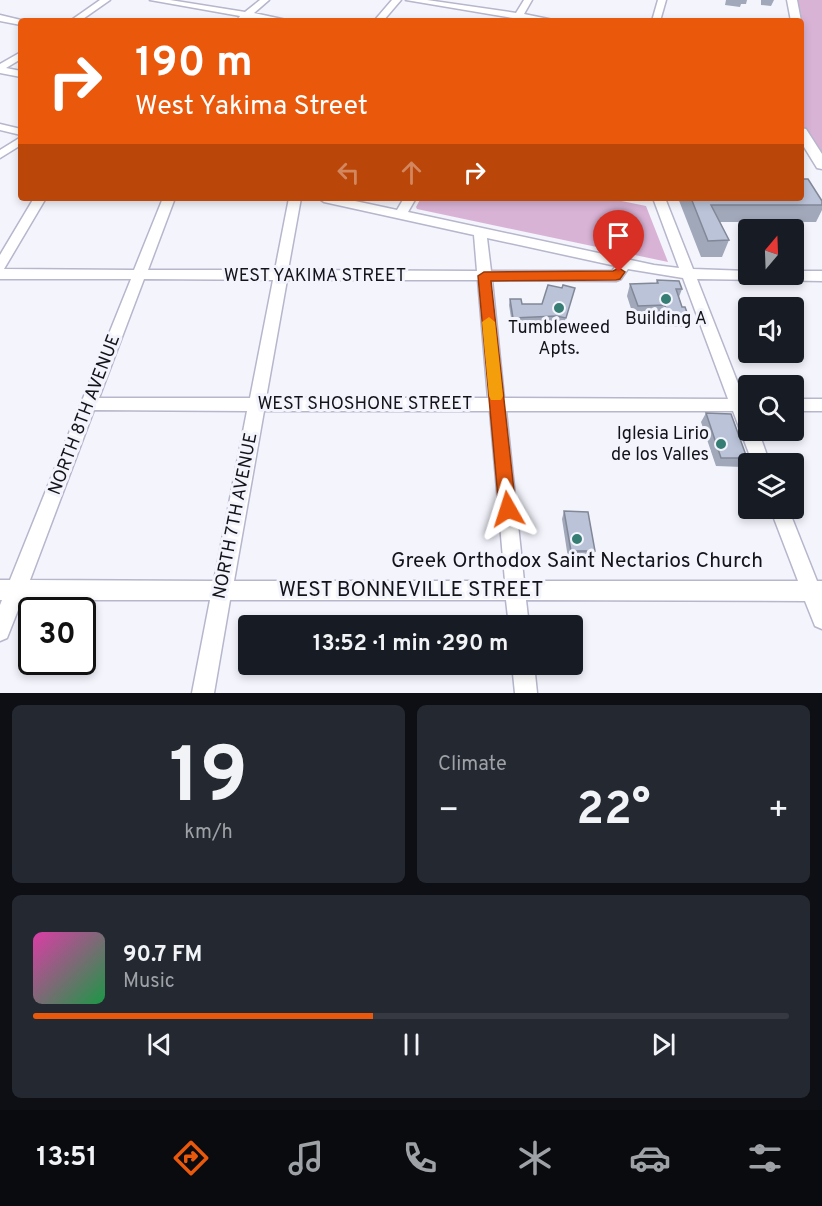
<!DOCTYPE html>
<html lang="en">
<head>
<meta charset="utf-8">
<style>
  body { margin:0; font-family:Overpass,sans-serif; background:#242831; color:#f1f3f6; height:100vh; display:flex; flex-direction:column; font-size:22px; white-space:nowrap }
  * { box-sizing:border-box; margin:0 }
  p { font-size:20px; color:#9ea1a6 }
  .icon { flex:none; width:33px; height:33px; fill:none; stroke:currentColor; stroke-width:2; stroke-linecap:round; stroke-linejoin:round }
  .map { position:relative; height:693px; overflow:hidden }
  .sheet { display:flex; flex-direction:column; gap:12px; padding:12px; background:#0d0f14; flex:1 }
  .sheet>* { flex:none }
  .banner { position:absolute; left:18px; top:18px; width:786px; height:183px; border-radius:6px; box-shadow:0 3px 9px #0003; background:#ea580c; color:#fff; overflow:hidden }
  .needle { width:39px; rotate:19deg }
  .tools { position:absolute; left:738px; top:219px; display:grid; gap:12px }
  .tools a { display:grid; place-items:center; width:66px; height:66px; border-radius:6px; background:#171b24; box-shadow:0 3px 9px #0003; font-size:30px }
  .speed { position:absolute; left:18px; top:597px; display:flex; gap:12px; font-size:30px; font-weight:700; text-align:center }
  .speed>* { display:grid; place-content:center; width:78px; height:78px; border-radius:50%; background:#171b24; box-shadow:0 3px 9px #0003; line-height:1 }
  .speed .limit { border:3px solid #111; border-radius:9px; background:#fff; color:#111 }
  .pin { position:absolute; display:grid; place-items:center; width:51px; height:51px; color:#fff; margin:-62px -26px; border-radius:50% 50% 50% 0; rotate:-45deg; box-shadow:0 0 6px #0007 }
  .pin .icon { rotate:45deg }
  .me { position:absolute; width:66px; margin:-33px; rotate:354deg; stroke-linejoin:round; filter:drop-shadow(0 0 4px #0008) }
  .turn { display:flex; align-items:center; gap:21px; height:126px; padding:0 18px; font-size:27px }
  .turn .icon { width:78px; height:78px; stroke-width:2.5 }
  .turn b { display:block; font-size:42px; line-height:51px }
  .lanes { display:flex; align-items:center; height:57px; padding:0 18px; background:#0003; justify-content:center; gap:30px; direction:ltr }
  .lanes .off { opacity:.35 }
  .big { font-size:45px; font-weight:700; line-height:1.1 }
  .sheet .tile { flex:1; display:flex; flex-direction:column; justify-content:center; gap:9px; min-width:0; padding:0 21px; border-radius:9px; background:#242831 }
  .sheet .dial { align-items:center; gap:0 }
  .dial b { font-size:78px; line-height:1 }
  .song { display:flex; align-items:center; gap:18px }
  .cover { width:72px; height:72px; border-radius:9px; background:linear-gradient(135deg,hsl(320 70% 55%),hsl(140 70% 35%)) }
  .played { height:6px; border-radius:3px; background:linear-gradient(90deg,#ea580c 45%,#363941 45%) }
  .keys { display:flex; justify-content:space-around; direction:ltr }
  .heat { display:flex; justify-content:space-between; align-items:center; font-size:33px; direction:ltr }
  .sheet .tiles { flex:1; display:grid; gap:12px; grid-template-columns:1fr 1fr }
  .tile:last-child { grid-column:span 2 }
  .trip { position:absolute; left:238px; top:615px; width:345px; height:60px; border-radius:6px; background:#171b24; box-shadow:0 3px 9px #0003; font-weight:700; line-height:60px; text-align:center }
  .tab-bar { display:flex; height:96px; justify-content:space-around; align-items:center; background:#090b0e; color:#9ea1a6 }
  .tab-bar .icon { width:42px; height:42px }
  .tab-bar .selected { color:#ea580c }
  .tab-bar b { font-size:27px; color:#f1f3f6 }
  .map>svg:first-child { display:block }
  .green { fill:#d9b3d6 }
  .lines { fill:none; stroke-linecap:round; stroke-linejoin:round }
  .minor-casing { stroke:#b6b6cc; stroke-width:3 }
  .major-casing { stroke:#b6b6cc; stroke-width:3 }
  .minor { fill:#fff; fill-rule:evenodd }
  .major { fill:#fff; fill-rule:evenodd }
  .wall { fill:#a0a8ba }
  .building { fill:#bac3d8; stroke:#828897; stroke-width:1.5 }
  .route { fill:#ea580c; stroke:#983908; stroke-width:1.5 }
  .slow { fill:#f59e0b }
  .poi-dot { fill:#367d74; stroke:#f4f4fd; stroke-width:2 }
  .labels { text-anchor:middle; dominant-baseline:central; stroke-width:6; stroke-linejoin:round; paint-order:stroke }
  .street-label { font-size:18px; fill:#13131a; stroke:#f4f4fd }
  .poi-label { font-size:18px; fill:#13131a; stroke:#f4f4fd }
  .near-poi-label { font-size:21px; fill:#13131a; stroke:#f4f4fd }
  .near-street-label { font-size:21px; fill:#13131a; stroke:#f4f4fd }
</style>
</head>
<body>
<div class="map">
<svg width="822" height="693" viewBox="0 0 822 693">
  <rect width="100%" height="100%" fill="#f4f4fd"/>
  <path class="green" d="M795,0H822V159L804,130L802,120L801,21Z
    M421,198H607L646,206L668,262L417,209L416,207Z"/>
  <g class="lines">
    <defs>
      <path id="minor" d="M100,0H110L80,21H70Z
        M150,0H170L245,12L260,0H269L254,13L291,21L249,18L240,21L238,19L240,16Z
        M392,0H401L383,21H374Z
        M406,0H427L516,13L524,0H532L524,14L558,21L521,19L519,21H511L513,18Z
        M658,0H666L660,21H652Z
        M0,15L25,21H21V25L0,21Z
        M21,52V59L6,68L21,71V77L0,73V64Z
        M0,124L21,129V135L0,130Z
        M21,137V145L0,158V150Z
        M34,198H46L4,269L134,270L163,198H175L148,270H275L289,198H301L288,270L477,271L474,235L324,202L318,198H341L397,210L404,198H416L408,212L654,265L679,268L653,198H665L693,269L748,271V274H794V271H822V281L697,279L744,399H748V430H758L770,464H753L733,411H506L524,581H798L770,508H788L817,581H822V629L815,626L805,601L526,600L529,626H509L506,600H230L214,693H192L210,600H22L7,638L0,641V605L2,600H0V580H10L131,279H0V255ZM487,238L616,266L612,271H491ZM628,269L683,278L728,399L504,398L492,280L616,281L621,279ZM144,279L273,280L250,398H99ZM287,280H478L488,398H266ZM94,410L247,411L214,581L30,580ZM264,411H490L505,581H234Z
        M794,399H822V411H794Z
        M512,664H534L537,693H515Z"/>
      <path id="major" d="M787,0H797L801,21H791Z
        M801,128L806,129L822,154V169L817,168L801,142Z"/>
    </defs>
    <use href="#minor" class="minor-casing"/>
    <use href="#major" class="major-casing"/>
    <use href="#minor" class="minor"/>
    <use href="#major" class="major"/>
  </g>
  <path class="wall" d="M726,0H747L746,4H741L740,7L725,5Z
    M761,0H774L771,6L761,5Z
    M678,198H801L822,201V210L816,222H720L729,240L722,257H701Z
    M657,280L682,289L679,297L682,307L688,315L683,327H663L660,317L634,318L627,296L630,284L656,283Z
    M562,288H575L564,324L554,322L512,324L509,305L510,299L522,304H542Z
    M706,413L747,458L742,467L716,466L701,422Z
    M564,511L595,551L592,558H568L562,519Z"/>
  <path class="building" d="M801,179H808L822,201V205H711L729,240L708,241L691,198H801Z
    M657,280L679,281L682,289H676L682,307H685L688,315H667L665,305L638,306L630,284L658,283Z
    M548,285L562,288L563,285L575,288L566,318L556,316L513,318L510,299H521L522,304H542Z
    M706,413L731,414L747,458H721Z
    M564,511L588,512L595,551H571Z"/>
  <path class="route" d="M619,268L625,272L620,279L616,280L491,281L516,509L513,515L508,517L502,515L499,509L478,276L484,272L613,271Z"/>
  <path class="slow" d="M489,317L495,322L503,396L501,400H491L489,396L482,322Z"/>
  <g class="poi-dot">
    <circle cx="666" cy="299" r="6"/>
    <circle cx="559" cy="308" r="6"/>
    <circle cx="721" cy="444" r="6"/>
    <circle cx="577" cy="539" r="6"/>
  </g>
  <g class="labels">
    <g class="street-label">
      <text x="315" y="276">WEST YAKIMA STREET</text>
      <text x="365" y="404">WEST SHOSHONE STREET</text>
      <text transform="translate(85 415) rotate(-69)">NORTH 8TH AVENUE</text>
      <text transform="translate(236 516) rotate(-79)">NORTH 7TH AVENUE</text>
    </g>
    <g class="poi-label">
      <text x="666" y="319">Building A</text>
      <text x="559" y="328">Tumbleweed<tspan x="559" dy="21">Apts.</tspan></text>
      <text x="709" y="434" text-anchor="end">Iglesia Lirio<tspan x="709" dy="21">de los Valles</tspan></text>
    </g>
    <g class="near-poi-label">
      <text x="577" y="561">Greek Orthodox Saint Nectarios Church</text>
    </g>
    <g class="near-street-label">
      <text x="411" y="590">WEST BONNEVILLE STREET</text>
    </g>
  </g>
</svg>
<div class="tools">
<a><svg class="needle" viewBox="-14 -14 28 28"><path d="M0-13l5 13h-10z" fill="#e53935"/><path d="M0 13l5-13h-10z" fill="#9ea1a6"/></svg></a>
<a><svg class="icon" aria-label="sound" viewBox="0 0 24 24"><path d="M4 9h4l5-4v14l-5-4H4zM17 9q2 3 0 6"/></svg></a>
<a><svg class="icon" aria-label="search" viewBox="0 0 24 24"><circle cx="10" cy="10" r="6"/><path d="M15 15l6 6"/></svg></a>
<a><svg class="icon" aria-label="layers" viewBox="0 0 24 24"><path d="M12 4l9 5-9 5-9-5zM3 14l9 5 9-5"/></svg></a>
</div>
<div class="speed"><div class="limit">30</div></div>
<div class="pin" style="left:619px;top:272px;background:#d93025"><svg class="icon" aria-label="arrive" viewBox="0 0 24 24"><path d="M6 21V4h12l-3 4 3 4H6"/></svg></div>
<svg class="me" style="left:508px;top:509px" viewBox="-20 -20 40 40"><path d="M0-17L14 15 0 8-14 15z" fill="#ea580c" stroke="#fff" stroke-width="4"/></svg>
<div class="trip">13:52 · 1 min · 290 m</div>
<div class="banner">
<div class="turn"><svg class="icon" aria-label="right" viewBox="0 0 24 24"><path d="M7 20v-9h11M14 6l5 5-5 5"/></svg><div><b>190 m</b>West Yakima Street</div></div>
<div class="lanes"><svg class="icon off" aria-label="left" viewBox="0 0 24 24"><path d="M17 20v-9H6M10 6l-5 5 5 5"/></svg><svg class="icon off" aria-label="ahead" viewBox="0 0 24 24"><path d="M12 20V5M6 11l6-6 6 6"/></svg><svg class="icon" aria-label="right" viewBox="0 0 24 24"><path d="M7 20v-9h11M14 6l5 5-5 5"/></svg></div>
</div>
</div>
<section class="sheet">
<div class="tiles">
<div class="tile dial"><b>19</b><p>km/h</p></div>
<div class="tile"><p>Climate</p>
<div class="heat"><a>−</a><b class="big">22°</b><a>+</a></div>
</div>
<div class="tile">
<div class="song"><i class="cover"></i><div><b>90.7 FM</b><p>Music</p></div></div>
<div class="played"></div>
<div class="keys"><svg class="icon" aria-label="previous" viewBox="0 0 24 24"><path d="M18 5L8 12l10 7zM5 5v14"/></svg><svg class="icon" aria-label="pause" viewBox="0 0 24 24"><path d="M8 5v14M16 5v14"/></svg><svg class="icon" aria-label="next" viewBox="0 0 24 24"><path d="M6 5l10 7-10 7zM19 5v14"/></svg></div>
</div>
</div>
</section>
<nav class="tab-bar">
<b>13:51</b>
<svg class="icon selected" aria-label="directions" viewBox="0 0 24 24"><path d="M12 3l9 9-9 9-9-9zM9 14v-3h6M13 9l2 2-2 2"/></svg>
<svg class="icon" aria-label="music" viewBox="0 0 24 24"><path d="M9 18V5l10-2v13"/><circle cx="6" cy="18" r="3"/><circle cx="16" cy="16" r="3"/></svg>
<svg class="icon" aria-label="phone" viewBox="0 0 24 24"><path d="M5 4h4l2 5-3 2q2 4 5 5l2-3 5 2v4C11 20 4 13 5 4z"/></svg>
<svg class="icon" aria-label="climate" viewBox="0 0 24 24"><path d="M12 3v18M4 7l16 10M4 17L20 7"/></svg>
<svg class="icon" aria-label="car" viewBox="0 0 24 24"><path d="M5 17H2v-5l4-1 3-4h7l3 4 3 1v5h-3M9 17h6M6 11h13"/><circle cx="7" cy="17" r="2"/><circle cx="17" cy="17" r="2"/></svg>
<svg class="icon" aria-label="filters" viewBox="0 0 24 24"><path d="M4 7h16M4 17h16"/><circle cx="9" cy="7" r="2"/><circle cx="15" cy="17" r="2"/></svg>
</nav>
</body>
</html>
